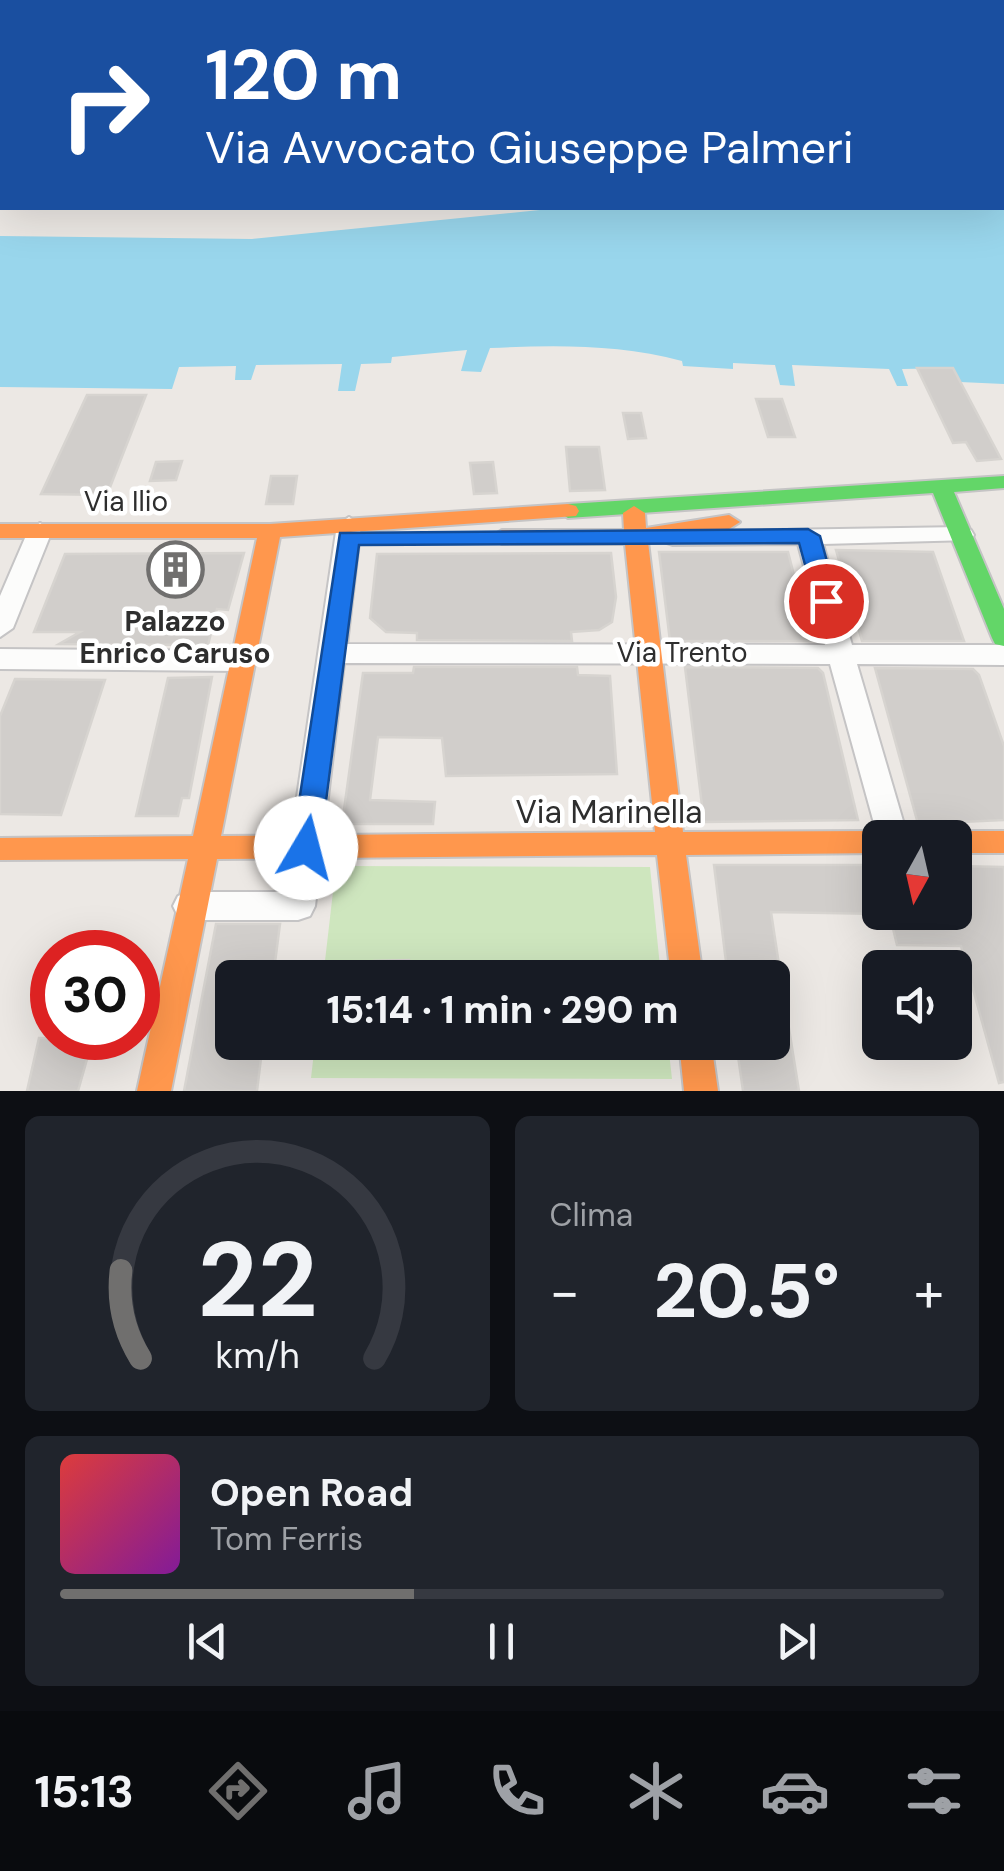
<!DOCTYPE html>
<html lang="it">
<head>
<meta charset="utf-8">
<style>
  body { margin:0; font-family:"DM Sans",sans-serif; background:#20242c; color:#f1f3f6; height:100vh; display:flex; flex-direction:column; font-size:38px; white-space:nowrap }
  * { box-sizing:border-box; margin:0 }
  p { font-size:32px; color:#9ea1a6 }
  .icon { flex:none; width:55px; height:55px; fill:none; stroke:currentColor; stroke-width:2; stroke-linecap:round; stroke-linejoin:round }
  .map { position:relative; height:1091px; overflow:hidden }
  .panel { display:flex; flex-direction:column; gap:25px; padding:25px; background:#0d0f14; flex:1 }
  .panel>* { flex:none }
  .banner { position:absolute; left:0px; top:0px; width:1005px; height:210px; box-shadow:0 10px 40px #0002; background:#1a4fa0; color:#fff; overflow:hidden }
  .needle { width:65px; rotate:188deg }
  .controls { position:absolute; left:862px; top:820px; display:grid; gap:20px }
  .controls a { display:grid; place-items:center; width:110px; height:110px; border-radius:15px; background:#171b24; box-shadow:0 10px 40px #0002; font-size:50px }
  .speed { position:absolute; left:30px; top:930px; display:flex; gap:20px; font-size:50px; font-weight:700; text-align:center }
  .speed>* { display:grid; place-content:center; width:130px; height:130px; border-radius:50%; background:#171b24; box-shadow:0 10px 40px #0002; line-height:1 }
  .speed .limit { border:15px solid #d22; background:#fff; color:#111 }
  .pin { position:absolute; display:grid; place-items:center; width:85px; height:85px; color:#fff; margin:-42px; border:5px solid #fff; border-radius:50%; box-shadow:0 2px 10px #0007 }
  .me { position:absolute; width:110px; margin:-55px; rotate:8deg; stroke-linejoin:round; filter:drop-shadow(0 0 8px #0008) }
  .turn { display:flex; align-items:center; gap:35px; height:210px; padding:0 40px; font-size:45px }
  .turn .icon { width:130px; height:130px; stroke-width:2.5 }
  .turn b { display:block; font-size:70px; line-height:85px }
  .big { font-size:75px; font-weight:800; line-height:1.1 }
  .panel .tile { flex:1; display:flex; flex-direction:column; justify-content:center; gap:15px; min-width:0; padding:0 35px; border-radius:15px; background:#20242c }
  .panel .dial { align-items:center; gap:0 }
  .dial svg { height:260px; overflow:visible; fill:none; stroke:#363941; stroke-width:7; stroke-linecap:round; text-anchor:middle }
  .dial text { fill:#f1f3f6; stroke:none }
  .song { display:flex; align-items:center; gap:30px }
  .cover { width:120px; height:120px; border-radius:15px; background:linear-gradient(135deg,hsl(0 70% 55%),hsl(290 70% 35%)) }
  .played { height:10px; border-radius:5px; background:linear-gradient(90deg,#706f6e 40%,#363941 40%) }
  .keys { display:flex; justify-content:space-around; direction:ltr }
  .heat { display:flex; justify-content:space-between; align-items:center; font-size:55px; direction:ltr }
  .panel .tiles { flex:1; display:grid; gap:25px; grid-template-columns:1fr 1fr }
  .tile:last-child { grid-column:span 2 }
  .trip { position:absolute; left:215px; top:960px; width:575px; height:100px; border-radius:15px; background:#171b24; box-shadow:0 10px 40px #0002; font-weight:800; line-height:100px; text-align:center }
  .menu { display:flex; height:160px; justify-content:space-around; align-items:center; background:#090b0e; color:#9ea1a6 }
  .menu .icon { width:70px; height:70px }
  .menu .active { color:#706f6e }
  .menu b { font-size:45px; color:#f1f3f6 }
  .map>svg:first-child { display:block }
  .green { fill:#cee6be }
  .water { fill:#99d6ec }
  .building { fill:#d1cecb; stroke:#d7d4d0; stroke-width:2.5 }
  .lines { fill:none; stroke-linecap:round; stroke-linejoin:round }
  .street-casing { stroke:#c5c4c5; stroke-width:4 }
  .fast-casing { stroke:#c5c4c5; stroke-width:4 }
  .slow-casing { stroke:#c5c4c5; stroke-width:4 }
  .jam-casing { stroke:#c5c4c5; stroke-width:26 }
  .street { fill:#fcfcfb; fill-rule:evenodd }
  .fast { fill:#63d668; fill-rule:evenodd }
  .slow { fill:#ff974d; fill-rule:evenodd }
  .jam { stroke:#b3261e; stroke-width:22 }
  .route { fill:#1a73e8; stroke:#114b97; stroke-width:2.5 }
  .labels { text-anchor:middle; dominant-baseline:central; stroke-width:9; stroke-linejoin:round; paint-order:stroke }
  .street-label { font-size:28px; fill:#2e2e2e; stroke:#fff }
  .poi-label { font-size:28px; font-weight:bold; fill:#2e2e2e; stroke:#fff }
  .near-street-label { font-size:32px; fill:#2e2e2e; stroke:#fff }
</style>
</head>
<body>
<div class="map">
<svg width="1004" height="1091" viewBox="0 0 1004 1091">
  <rect width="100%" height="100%" fill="#ece8e4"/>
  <path class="green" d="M336,866L650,867L661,977L323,978Z
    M668,1043L672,1079L311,1078L315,1043Z"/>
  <path class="water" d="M458,0H850L860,2H456Z
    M1004,10V384L960,382L952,368L902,369L908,386H897L889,369L792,365L795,386L780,385L775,365L733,363V369L683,366L682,361C618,344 556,345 490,348L481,372L461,371L467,350L392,357L391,363L361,364L355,391H338L342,364L256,365L251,380H235L236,366L179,367L172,389L0,387V236L252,239L559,208H1002Z"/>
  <path class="building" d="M917,368H953L1001,459L977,461L966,442L953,443Z
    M87,395H146L107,495L41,494Z
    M756,399H782L795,437H768Z
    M623,413H641L646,438L628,439Z
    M566,447H599L605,490L570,491Z
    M182,461L176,480L150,481L156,462Z
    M493,462L497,493L474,494L470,463Z
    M271,476H297L293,504H266Z
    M836,550L933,552L964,641H862Z
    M659,552H788L811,641H670Z
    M244,553L228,610L217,609L208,645L59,644L80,632H34L65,554Z
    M611,553L616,597L612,622L599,630L571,632L572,641L417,640V633L386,632L370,618L377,554Z
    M414,667H577L578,675L610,676L617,774L446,776L442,738L378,737L370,800L435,802L433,824H342L363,673H413Z
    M685,667L818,668L823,673L858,820L704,822Z
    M875,668L973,669L979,675L1004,746V820L918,824Z
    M212,677L189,798H182L178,816H136L168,678Z
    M15,679L105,680L61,815L0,814V716Z
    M714,865H880V914L771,912L781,978H728Z
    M955,866L1004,867V1082L999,1083L961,946L897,945L889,912H955Z
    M216,924H280L273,978H232V1042H263L257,1091H184Z
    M409,960L410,978H356L374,961Z
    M782,985L799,1091H743L736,1042H772V986Z
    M39,1038H93L78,1091H27Z"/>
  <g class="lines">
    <defs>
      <path id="street" d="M349,517L361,525L347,644L825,645L798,544L673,545L664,542L661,537L664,532L962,527L971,530L974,535L971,540L823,544L852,645H1004V665L857,664L908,838H880V845L830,664L344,663L315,906L310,916L298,920H190L178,916L173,906L178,896L190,892H283L337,525Z
        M40,523L52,531L13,628L0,637V596L28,531Z
        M0,649L242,651L252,654L256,661L252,668L242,671L0,669Z"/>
      <path id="fast" d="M1004,476V488L954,492L1004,609V646L995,644L992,638L933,493L568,518L557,511L568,504Z"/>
      <path id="slow" d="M2,48V57L0,58V49Z
        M568,504L576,506L579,511L576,516L280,537L221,836L655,832L625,544H502L491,537L502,530H624L623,513L634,506L645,513L646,528L729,515L740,522L729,529L648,542L683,832L880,831L892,838H880V853L686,855L703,978H671L657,855L217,859L171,1091H137L188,859L0,860V838L193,836L257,538H0V524H270Z
        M955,831H1004V853H955V838H943Z
        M679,1042H711L718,1091H684Z"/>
      <path id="jam" d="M0,4H2"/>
    </defs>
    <use href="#street" class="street-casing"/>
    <use href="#fast" class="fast-casing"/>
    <use href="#slow" class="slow-casing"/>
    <use href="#jam" class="jam-casing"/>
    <use href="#street" class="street"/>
    <use href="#fast" class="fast"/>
    <use href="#slow" class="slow"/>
    <use href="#jam" class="jam"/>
  </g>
  <path class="route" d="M808,529L820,536L838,601L835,607L826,609L815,601L799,543L359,545L320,848L316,857H296L292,848L340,533Z"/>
  <defs>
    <symbol id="building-ring" viewBox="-11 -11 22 22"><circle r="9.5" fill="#fff" stroke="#706f6e" stroke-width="1.5"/><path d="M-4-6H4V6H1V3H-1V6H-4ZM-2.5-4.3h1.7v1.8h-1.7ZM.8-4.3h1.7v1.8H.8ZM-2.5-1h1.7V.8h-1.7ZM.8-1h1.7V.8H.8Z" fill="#706f6e"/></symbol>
  </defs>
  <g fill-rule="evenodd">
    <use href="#building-ring" x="144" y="538" width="63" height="63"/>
  </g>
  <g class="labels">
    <g class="street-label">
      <text x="126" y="501">Via Ilio</text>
      <text x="682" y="652">Via Trento</text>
    </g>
    <g class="poi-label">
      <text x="175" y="621">Palazzo<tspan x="175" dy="32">Enrico Caruso</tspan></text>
    </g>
    <g class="near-street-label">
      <text x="609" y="812">Via Marinella</text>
    </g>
  </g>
</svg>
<div class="controls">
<a><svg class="needle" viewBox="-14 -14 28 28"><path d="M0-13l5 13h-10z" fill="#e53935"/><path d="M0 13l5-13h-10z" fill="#9ea1a6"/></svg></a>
<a><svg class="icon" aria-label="sound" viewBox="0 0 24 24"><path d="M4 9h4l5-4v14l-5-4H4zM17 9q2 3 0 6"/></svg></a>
</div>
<div class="speed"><div class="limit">30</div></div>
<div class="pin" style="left:826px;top:601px;background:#d93025"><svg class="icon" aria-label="arrive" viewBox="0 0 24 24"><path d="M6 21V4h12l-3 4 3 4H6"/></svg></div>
<svg class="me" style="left:306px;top:848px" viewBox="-20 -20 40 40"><circle r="19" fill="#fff"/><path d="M0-13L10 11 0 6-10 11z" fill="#1a73e8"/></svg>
<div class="trip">15:14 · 1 min · 290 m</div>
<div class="banner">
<div class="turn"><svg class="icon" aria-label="right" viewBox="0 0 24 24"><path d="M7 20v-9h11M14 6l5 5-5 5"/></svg><div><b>120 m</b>Via Avvocato Giuseppe Palmeri</div></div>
</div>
</div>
<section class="panel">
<div class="tiles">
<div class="tile dial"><svg viewBox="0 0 100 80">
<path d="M14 69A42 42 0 1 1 86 69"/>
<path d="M14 69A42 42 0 0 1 8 42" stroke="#706f6e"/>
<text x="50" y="56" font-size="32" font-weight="700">22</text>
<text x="50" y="72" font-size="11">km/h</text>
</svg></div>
<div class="tile"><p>Clima</p>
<div class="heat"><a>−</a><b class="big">20.5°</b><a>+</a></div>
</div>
<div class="tile">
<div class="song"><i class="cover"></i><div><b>Open Road</b><p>Tom Ferris</p></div></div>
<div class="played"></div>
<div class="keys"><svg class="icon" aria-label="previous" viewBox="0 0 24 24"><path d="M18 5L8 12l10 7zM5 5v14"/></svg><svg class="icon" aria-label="pause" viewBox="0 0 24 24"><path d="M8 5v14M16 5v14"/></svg><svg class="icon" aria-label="next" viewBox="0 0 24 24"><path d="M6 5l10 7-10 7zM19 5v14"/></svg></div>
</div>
</div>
</section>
<nav class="menu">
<b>15:13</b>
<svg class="icon active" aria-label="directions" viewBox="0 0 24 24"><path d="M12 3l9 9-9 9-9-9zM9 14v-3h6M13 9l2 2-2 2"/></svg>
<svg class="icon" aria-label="music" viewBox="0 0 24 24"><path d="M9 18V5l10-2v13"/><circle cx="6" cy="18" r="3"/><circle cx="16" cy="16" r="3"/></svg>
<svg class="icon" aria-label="phone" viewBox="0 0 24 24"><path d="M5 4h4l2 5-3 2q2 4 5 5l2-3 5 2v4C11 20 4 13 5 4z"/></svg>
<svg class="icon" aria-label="climate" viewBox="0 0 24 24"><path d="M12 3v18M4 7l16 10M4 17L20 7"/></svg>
<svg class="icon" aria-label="car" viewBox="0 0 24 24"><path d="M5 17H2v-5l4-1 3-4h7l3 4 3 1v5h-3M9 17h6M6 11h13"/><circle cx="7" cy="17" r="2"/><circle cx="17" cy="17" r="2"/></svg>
<svg class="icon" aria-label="filters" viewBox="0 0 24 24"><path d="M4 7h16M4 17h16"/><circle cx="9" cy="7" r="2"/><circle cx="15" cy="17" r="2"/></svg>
</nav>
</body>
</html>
